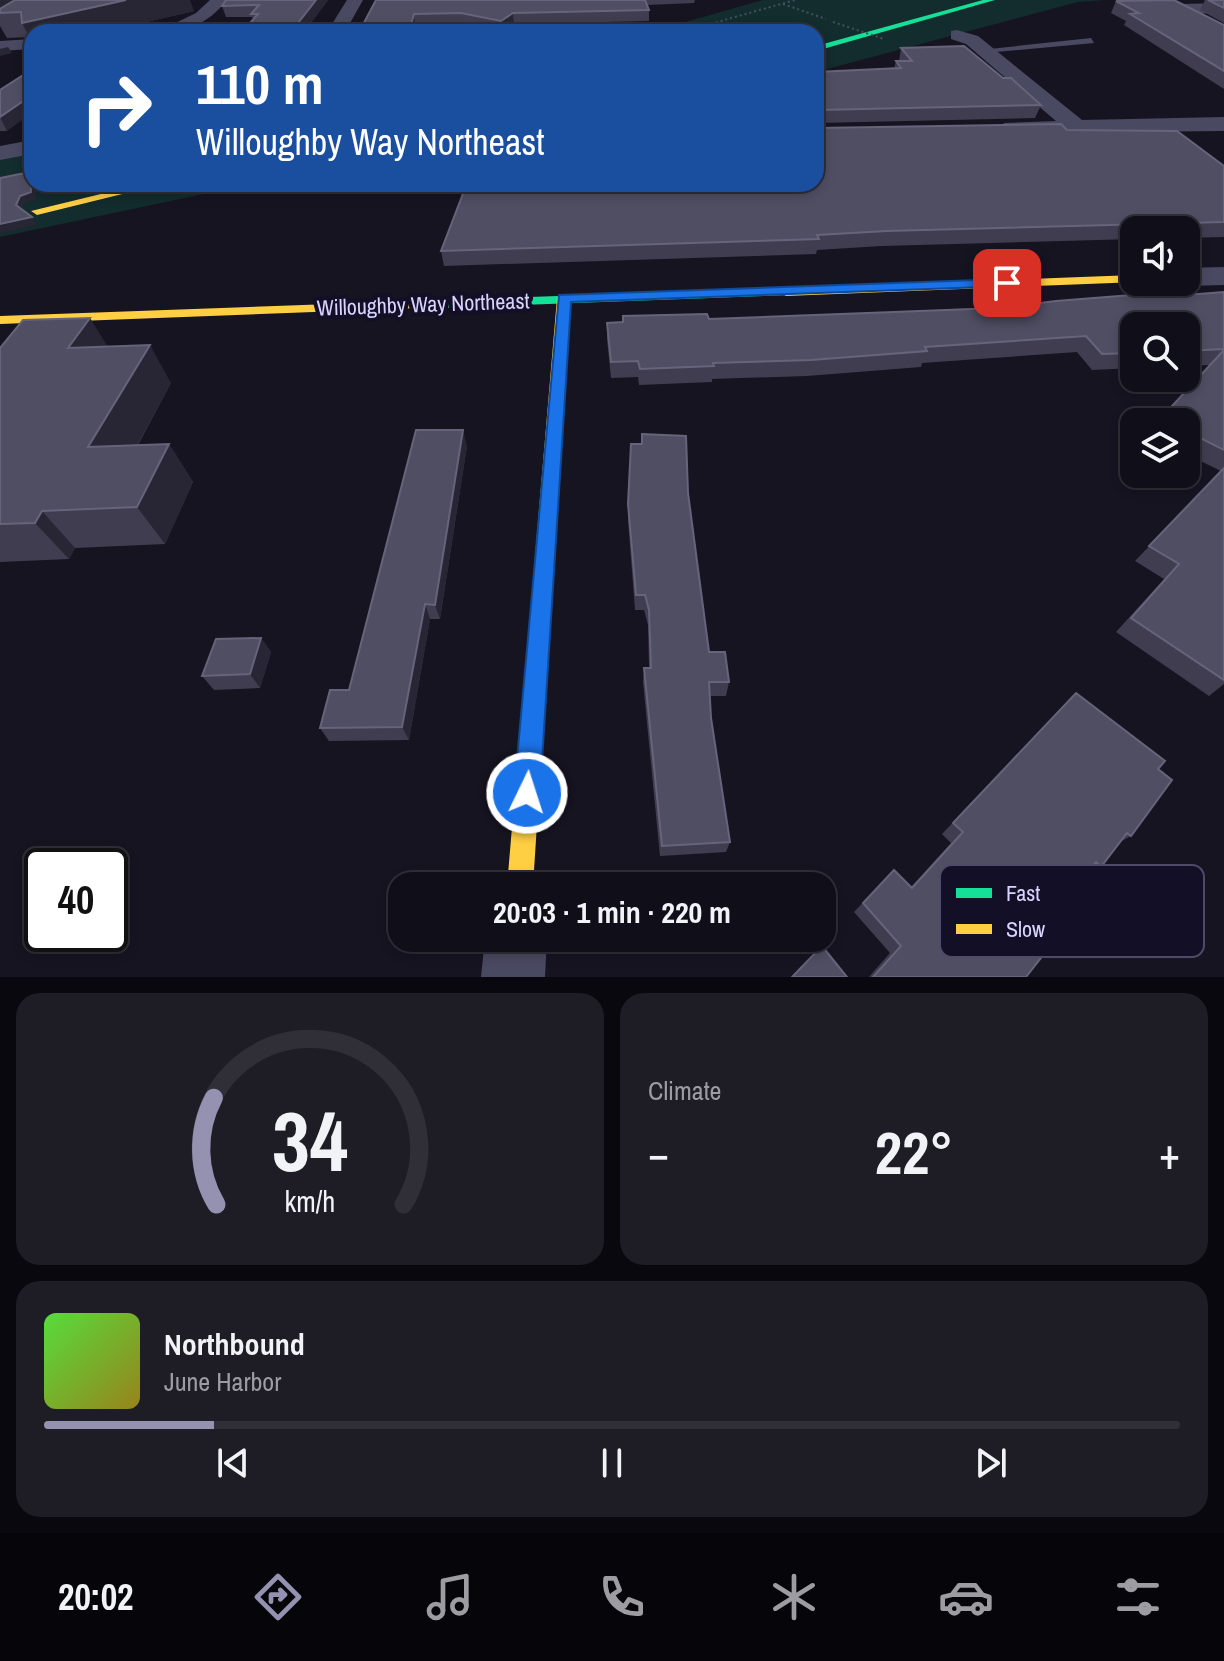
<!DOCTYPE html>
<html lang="en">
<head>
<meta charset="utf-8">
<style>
  body { margin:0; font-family:"Archivo Narrow",sans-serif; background:#1e1d26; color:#f1f3f6; height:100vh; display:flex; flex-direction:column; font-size:30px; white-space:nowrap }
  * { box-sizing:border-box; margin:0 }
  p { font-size:26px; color:#9c9ca2 }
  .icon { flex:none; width:44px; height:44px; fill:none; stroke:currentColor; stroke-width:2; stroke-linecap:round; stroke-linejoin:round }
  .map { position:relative; height:977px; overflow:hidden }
  .sheet { display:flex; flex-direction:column; gap:16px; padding:16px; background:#09080e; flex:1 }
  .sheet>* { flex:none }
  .top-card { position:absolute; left:24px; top:24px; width:800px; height:168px; border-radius:24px; box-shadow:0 4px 12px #0003,0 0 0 2px #302f38; background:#1a4fa0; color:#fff; overflow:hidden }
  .fabs { position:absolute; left:1120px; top:216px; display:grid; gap:16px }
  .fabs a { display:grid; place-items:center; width:80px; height:80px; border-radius:16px; background:#100f19; box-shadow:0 4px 12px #0003,0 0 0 2px #302f38; font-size:40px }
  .speed { position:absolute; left:24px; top:848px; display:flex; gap:16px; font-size:40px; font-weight:700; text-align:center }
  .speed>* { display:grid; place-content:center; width:104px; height:104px; border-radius:50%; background:#100f19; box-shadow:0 4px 12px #0003,0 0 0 2px #302f38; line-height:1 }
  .speed .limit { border:4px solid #111; border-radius:12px; background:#fff; color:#111 }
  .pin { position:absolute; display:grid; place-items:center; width:68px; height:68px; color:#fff; margin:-34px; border-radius:16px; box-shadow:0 4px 12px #0006 }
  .me { position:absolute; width:88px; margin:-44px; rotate:4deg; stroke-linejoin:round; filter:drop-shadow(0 0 6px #0008) }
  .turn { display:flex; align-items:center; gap:28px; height:168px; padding:0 40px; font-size:36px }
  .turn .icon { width:104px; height:104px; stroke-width:2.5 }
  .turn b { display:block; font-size:56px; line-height:68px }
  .big { font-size:60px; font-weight:800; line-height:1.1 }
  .sheet .tile { flex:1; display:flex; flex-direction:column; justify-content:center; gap:12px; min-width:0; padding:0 28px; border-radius:24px; background:#1e1d26 }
  .sheet .dial { align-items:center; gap:0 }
  .dial svg { height:208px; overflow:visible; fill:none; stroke:#302f38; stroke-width:7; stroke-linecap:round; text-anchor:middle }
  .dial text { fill:#f1f3f6; stroke:none }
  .song { display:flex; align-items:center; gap:24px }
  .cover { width:96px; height:96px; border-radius:12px; background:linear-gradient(135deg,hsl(110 70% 55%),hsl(50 70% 35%)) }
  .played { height:8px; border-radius:4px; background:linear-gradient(90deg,#9591b1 15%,#302f38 15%) }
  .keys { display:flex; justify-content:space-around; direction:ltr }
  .heat { display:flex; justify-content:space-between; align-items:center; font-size:44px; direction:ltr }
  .sheet .tiles { flex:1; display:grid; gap:16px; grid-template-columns:1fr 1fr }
  .tile:last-child { grid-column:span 2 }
  .trip { position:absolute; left:388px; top:872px; width:448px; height:80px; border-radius:24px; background:#100f19; box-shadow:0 4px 12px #0003,0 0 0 2px #302f38; font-weight:800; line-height:80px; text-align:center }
  .menu { display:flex; height:128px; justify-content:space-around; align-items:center; background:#06060a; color:#9c9ca2 }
  .menu .icon { width:56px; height:56px }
  .menu .on { color:#9591b1 }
  .menu b { font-size:36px; color:#f1f3f6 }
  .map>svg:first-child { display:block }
  .green { fill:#132c2d }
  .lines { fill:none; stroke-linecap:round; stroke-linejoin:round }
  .path { stroke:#44505f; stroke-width:2; stroke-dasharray:2 3; stroke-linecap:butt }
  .lane { fill:#4a4962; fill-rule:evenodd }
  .street { fill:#4a4962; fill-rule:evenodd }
  .fast { fill:#16e098; fill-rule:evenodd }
  .slow { fill:#ffcf43; fill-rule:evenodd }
  .path-bridge { stroke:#44505f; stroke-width:2; stroke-dasharray:2 3; stroke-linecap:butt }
  .wall { fill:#403d50 }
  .shaded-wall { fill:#282635 }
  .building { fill:#504e63; stroke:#66637b; stroke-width:2 }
  .route { fill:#1a73e8; stroke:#114b97; stroke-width:2 }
  .labels { text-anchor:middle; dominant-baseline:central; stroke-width:8; stroke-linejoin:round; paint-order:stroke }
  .far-street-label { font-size:22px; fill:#d9d4ff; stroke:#130f26 }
  .key { fill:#130f26; stroke:#4e4a67; stroke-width:2 }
  .key-label { font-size:22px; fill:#d9d4ff }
</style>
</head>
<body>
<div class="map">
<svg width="1224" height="977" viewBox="0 0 1224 977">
  <rect width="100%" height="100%" fill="#161421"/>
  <path class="green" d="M763,0H1106L1078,2L816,72V32H650Z
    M32,151V184H251L0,237V158Z"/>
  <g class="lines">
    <path class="path" d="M783,4L826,19
      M682,32L795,0"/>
    <path class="lane" d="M1091,38L1094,43L985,53L980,50Z"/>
    <path class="street" d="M210,0H227C208,24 187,32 157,32L196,13Z
      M347,0H363L345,32H327Z
      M1224,3V13L1180,14L1172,9L1180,4Z
      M628,25L634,26L635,32H505L514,27Z
      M957,30L978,36L1082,120L1224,117V131L1004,133L1001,128L1004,123L1056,121L966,44L951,39V31Z
      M32,39V49L0,51V41Z
      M32,140V154L0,160V146Z
      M1224,267V285L1186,286L1175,282H1186V268Z
      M485,938H547L545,977H481Z"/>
    <path class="fast" d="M983,0H995L816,51V46Z
      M786,288L791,289V295L415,309L408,305L415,301Z"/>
    <path class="slow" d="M142,184H163L37,215L31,211Z
      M1134,275V282H1138L786,296L779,292L786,288Z
      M564,294L571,298L533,886H507L557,298Z
      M415,301L420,302V308L0,324V316Z"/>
    <path class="path-bridge" d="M833,22L884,39"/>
  </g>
  <path class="wall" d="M0,0L194,11L103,32H32V42L29,37L7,38L0,26Z
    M328,0L304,32H242L253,20L252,17H226L222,6Z
    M376,0H695L694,3L647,5L649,10V21L514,24L504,32L463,24L415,25L414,32H359Z
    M1205,0H1224V23L1200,10Z
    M1116,1L1224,25V89L1124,25L1126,21L1111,13Z
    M901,48L1003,78L1041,105L1035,118L817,123V128L1067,130L1224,166V237L1186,238V230H1134V239L882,246L817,250L816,254L444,266L441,251L480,192L816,184V72L894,69L896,61H899Z
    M0,90L7,131H0Z
    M1224,292V684L1209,696L1116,632L1164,579L1135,561L1221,471L1186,454V422H1157L1210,365L1186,366V326H1134V368L1092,370L1077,352L922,363L921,367L807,376L712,379V382L639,385L638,377L611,378L607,339V323L622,322L623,316L709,319L1022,307L1023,305Z
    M108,347L171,383L138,445L169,444L193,482L165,544L75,548L69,559L0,562V348Z
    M631,444L688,493L709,652L729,682L726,696H710L711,718L730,842L726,852L660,856L643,682L644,668H649L648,625L644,610H635L628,520Z
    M467,446L440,619H430L409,740L329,741L320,728L349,690Z
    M261,638L271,652L260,688L214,690L202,676Z
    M1076,693L1158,769L1131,836L1120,842L1101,867L1087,875L1040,935L1026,977H869L890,953L854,912L894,870L911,887L951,843L942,834Z"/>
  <path class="shaded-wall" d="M0,0H29L21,12L0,13Z
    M126,0H190L194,11L103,32H32V42L22,23Z
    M316,0H328L304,32H291Z
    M513,13L514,24L502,32L501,21Z
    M414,14L415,25L414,32H409Z
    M8,47L12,53L0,56V49Z
    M32,95V113L7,131L0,117Z
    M30,172L32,175V184H35L36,200L24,203L20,213L16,205Z
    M32,217L37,225L0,233V224Z
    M90,318L113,355L68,348Z
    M150,345L171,383L116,484L88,447Z
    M463,430L467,446L440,619L435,605Z
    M169,444L193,482L165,544L137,507Z
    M42,511L75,548L69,559L35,523Z
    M425,604L430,619L409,740L402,727Z
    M261,638L271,652L260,688L250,674Z"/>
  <path class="building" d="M15,0H126L22,23L21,12L0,13V9Z
    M226,0H316L291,32H242L258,14H251L259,5L222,6Z
    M376,0H645L649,10L513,13L501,21L461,13L414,14L409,32H359Z
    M1174,0L1224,25V71L1130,14L1139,13L1116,1Z
    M1208,0H1224V8Z
    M964,46L1003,78H1011L1041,105L819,110L817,128L1061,124L1067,130L1177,131L1224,166V222L887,231L817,235L819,239L441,251L464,191L480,192L482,184H816V72L901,68L896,61H912L901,48Z
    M28,72H32V95L0,117V90Z
    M30,172L31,192L20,196L16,205L32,217L0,224V178Z
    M1182,291L1186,295L1224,292V349L1186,351V326H1134V353L1102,354L1086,336L925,347L927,351L811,360L713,363L714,366L640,369L638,361L611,362L607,323L623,322V316L707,314L709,319L1025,307L1023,305L1056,301Z
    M90,318L68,348L150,345L88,447L169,444L137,507L42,511L35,523L0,524V348L23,320Z
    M1224,350V450L1186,431V422H1166L1160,419Z
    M416,430H463L435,605L425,604L402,727L320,728L330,690H349Z
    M642,434L686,436L688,493L709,652H725L729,682H709L711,718L730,842L662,846L644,668H651L649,610L645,595H636L628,504L631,444H642Z
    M1224,468V680L1131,618L1179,564L1149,546Z
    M261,638L250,674L202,676L216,639Z
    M1076,693L1165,761L1158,769L1172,780L1131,836L1127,833L1101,867L1096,862L1040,935L1051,945L1026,977H873L901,946L863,903L894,870L912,888L963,832L953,823Z
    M822,946L847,977H792Z"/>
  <path class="route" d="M1007,279L1012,280V286L571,302L540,793L536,802L527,806L518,802L514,793L559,295Z"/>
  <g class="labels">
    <g class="far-street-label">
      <text transform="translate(423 304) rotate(-2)">Willoughby Way Northeast</text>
    </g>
  </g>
  <rect x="940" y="865" width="264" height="92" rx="12" class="key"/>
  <rect x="956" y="888" width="36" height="10" fill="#16e098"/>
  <rect x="956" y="924" width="36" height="10" fill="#ffcf43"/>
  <g class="key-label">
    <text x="1006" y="901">Fast</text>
    <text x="1006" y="937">Slow</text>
  </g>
</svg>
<div class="fabs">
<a><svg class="icon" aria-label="sound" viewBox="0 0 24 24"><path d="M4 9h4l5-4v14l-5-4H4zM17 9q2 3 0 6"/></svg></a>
<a><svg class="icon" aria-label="search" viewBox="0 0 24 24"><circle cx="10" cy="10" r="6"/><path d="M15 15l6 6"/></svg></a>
<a><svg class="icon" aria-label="layers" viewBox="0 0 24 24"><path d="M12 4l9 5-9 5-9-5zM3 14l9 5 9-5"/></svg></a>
</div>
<div class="speed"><div class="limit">40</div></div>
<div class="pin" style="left:1007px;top:283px;background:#d93025"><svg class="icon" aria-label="arrive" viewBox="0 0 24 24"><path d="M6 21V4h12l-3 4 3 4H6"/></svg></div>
<svg class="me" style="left:527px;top:793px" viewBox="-20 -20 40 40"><circle r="17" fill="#1a73e8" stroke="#fff" stroke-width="3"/><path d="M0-11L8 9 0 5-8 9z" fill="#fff"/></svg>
<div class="trip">20:03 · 1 min · 220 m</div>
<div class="top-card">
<div class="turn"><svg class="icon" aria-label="right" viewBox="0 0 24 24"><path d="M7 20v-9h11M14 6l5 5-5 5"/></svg><div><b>110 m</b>Willoughby Way Northeast</div></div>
</div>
</div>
<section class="sheet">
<div class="tiles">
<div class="tile dial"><svg viewBox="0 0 100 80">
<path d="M14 69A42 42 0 1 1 86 69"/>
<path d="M14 69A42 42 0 0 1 13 28" stroke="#9591b1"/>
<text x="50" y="56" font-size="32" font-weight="700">34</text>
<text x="50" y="72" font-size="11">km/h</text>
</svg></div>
<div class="tile"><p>Climate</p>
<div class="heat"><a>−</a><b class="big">22°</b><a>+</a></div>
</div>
<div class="tile">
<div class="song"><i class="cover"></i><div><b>Northbound</b><p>June Harbor</p></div></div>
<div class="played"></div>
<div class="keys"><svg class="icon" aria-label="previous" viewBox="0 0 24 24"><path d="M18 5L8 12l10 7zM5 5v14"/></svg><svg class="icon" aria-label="pause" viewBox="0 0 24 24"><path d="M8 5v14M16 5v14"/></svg><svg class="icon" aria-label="next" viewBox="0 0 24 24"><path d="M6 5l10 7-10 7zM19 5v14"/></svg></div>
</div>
</div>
</section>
<nav class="menu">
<b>20:02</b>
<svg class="icon on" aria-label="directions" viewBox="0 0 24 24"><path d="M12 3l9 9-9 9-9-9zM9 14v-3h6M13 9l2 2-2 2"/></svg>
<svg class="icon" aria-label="music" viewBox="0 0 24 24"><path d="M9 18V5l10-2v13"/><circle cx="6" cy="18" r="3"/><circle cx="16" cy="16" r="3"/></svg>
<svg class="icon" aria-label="phone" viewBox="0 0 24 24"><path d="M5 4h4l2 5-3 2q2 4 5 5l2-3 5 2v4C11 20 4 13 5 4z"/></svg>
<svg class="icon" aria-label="climate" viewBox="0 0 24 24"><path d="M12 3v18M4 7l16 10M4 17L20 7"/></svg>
<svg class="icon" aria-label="car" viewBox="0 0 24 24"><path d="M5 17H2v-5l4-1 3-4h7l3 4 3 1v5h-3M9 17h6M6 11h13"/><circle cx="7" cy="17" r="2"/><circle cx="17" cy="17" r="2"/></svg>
<svg class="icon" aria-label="filters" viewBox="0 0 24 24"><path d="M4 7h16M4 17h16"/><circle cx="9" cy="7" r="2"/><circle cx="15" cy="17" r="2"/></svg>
</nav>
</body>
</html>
